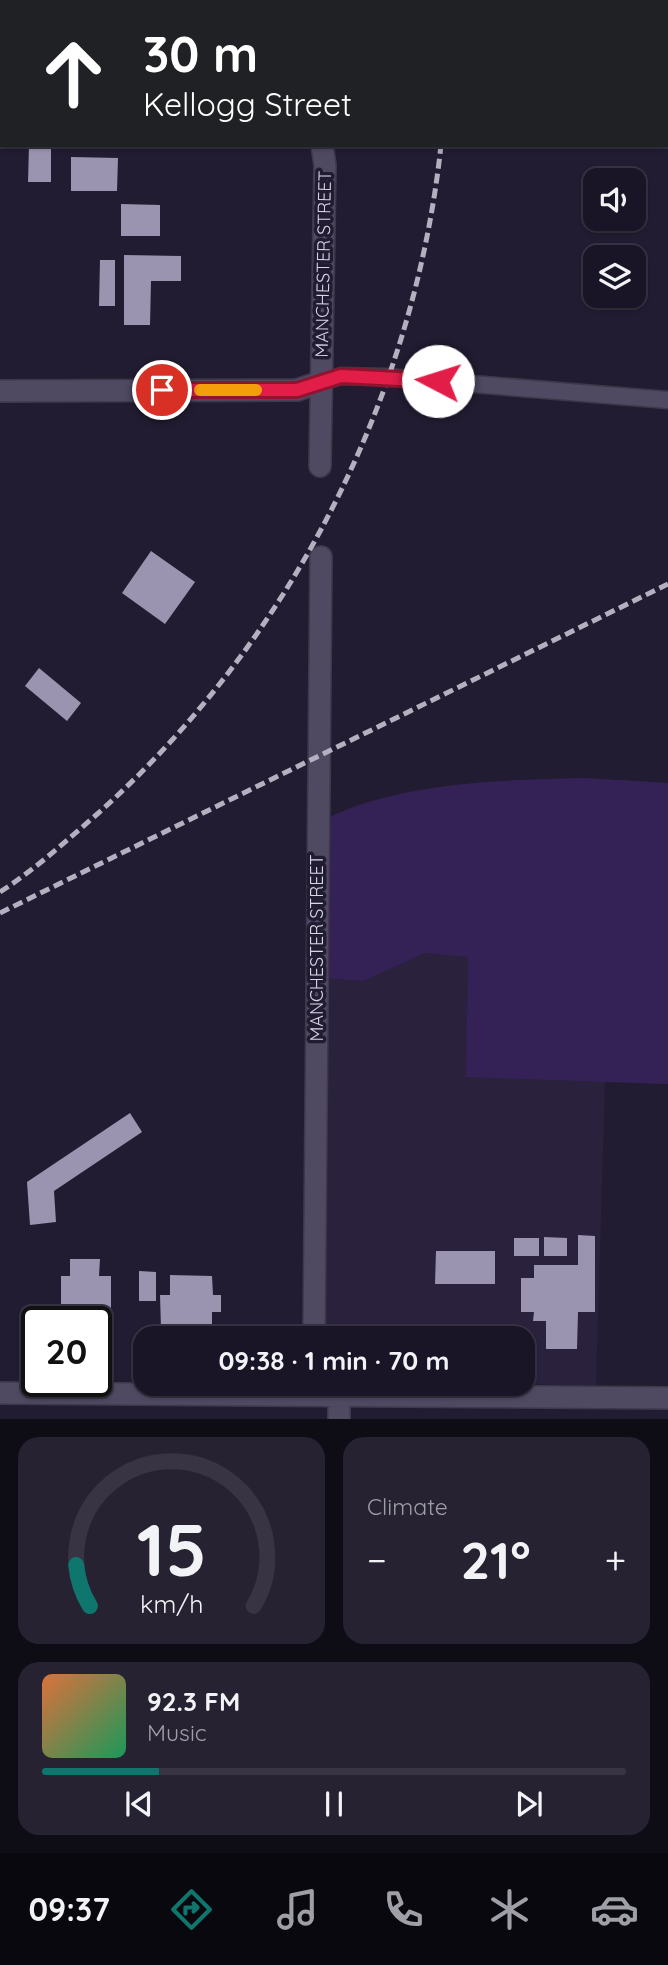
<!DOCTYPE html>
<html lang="en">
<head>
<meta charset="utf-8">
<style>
  body { margin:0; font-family:Quicksand,sans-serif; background:#272232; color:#f1f3f6; height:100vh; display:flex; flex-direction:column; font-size:26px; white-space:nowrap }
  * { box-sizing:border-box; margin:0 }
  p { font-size:23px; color:#9f9fa7 }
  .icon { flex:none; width:38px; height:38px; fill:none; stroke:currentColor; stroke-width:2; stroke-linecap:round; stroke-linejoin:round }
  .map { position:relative; height:1419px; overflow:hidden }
  .drawer { display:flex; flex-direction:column; gap:18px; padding:18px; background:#0e0c15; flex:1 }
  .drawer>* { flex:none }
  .hud { position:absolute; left:0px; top:0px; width:668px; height:147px; box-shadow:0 2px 5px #0004,0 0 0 2px #383443; background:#202124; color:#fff; overflow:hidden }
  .controls { position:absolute; left:583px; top:168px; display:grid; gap:14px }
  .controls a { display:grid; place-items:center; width:63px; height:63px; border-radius:14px; background:#1a1526; box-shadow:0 2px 5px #0004,0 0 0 2px #383443; font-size:35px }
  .speed { position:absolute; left:21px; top:1306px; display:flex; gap:14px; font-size:35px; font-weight:700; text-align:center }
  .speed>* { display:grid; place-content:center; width:91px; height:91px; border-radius:50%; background:#1a1526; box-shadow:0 2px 5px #0004,0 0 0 2px #383443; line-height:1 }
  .speed .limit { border:4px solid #111; border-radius:10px; background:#fff; color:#111 }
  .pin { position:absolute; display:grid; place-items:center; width:60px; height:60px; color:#fff; margin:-30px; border:4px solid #fff; border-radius:50%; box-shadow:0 2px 7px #0007 }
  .me { position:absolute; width:77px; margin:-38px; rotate:275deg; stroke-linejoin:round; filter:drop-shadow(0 0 5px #0008) }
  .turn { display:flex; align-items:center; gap:24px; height:147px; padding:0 28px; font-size:32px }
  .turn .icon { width:91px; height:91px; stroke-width:2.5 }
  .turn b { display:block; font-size:49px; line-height:60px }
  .big { font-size:52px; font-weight:700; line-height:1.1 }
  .drawer .widget { flex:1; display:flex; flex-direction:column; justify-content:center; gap:10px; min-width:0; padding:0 24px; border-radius:21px; background:#272232 }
  .drawer .dial { align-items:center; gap:0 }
  .dial svg { height:182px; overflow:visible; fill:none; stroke:#383443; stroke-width:7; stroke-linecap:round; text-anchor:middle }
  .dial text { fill:#f1f3f6; stroke:none }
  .song { display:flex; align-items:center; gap:21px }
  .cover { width:84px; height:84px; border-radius:10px; background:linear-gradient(135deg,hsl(20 70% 55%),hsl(150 70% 35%)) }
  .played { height:7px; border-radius:4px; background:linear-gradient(90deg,#0f766e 20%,#383443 20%) }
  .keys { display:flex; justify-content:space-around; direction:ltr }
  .heat { display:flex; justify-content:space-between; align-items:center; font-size:38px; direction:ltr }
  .drawer .tiles { flex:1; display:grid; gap:18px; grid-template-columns:1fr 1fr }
  .widget:last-child { grid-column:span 2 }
  .trip { position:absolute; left:133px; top:1326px; width:402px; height:70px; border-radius:21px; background:#1a1526; box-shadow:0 2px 5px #0004,0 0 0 2px #383443; font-weight:700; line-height:70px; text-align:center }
  .tab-bar { display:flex; height:112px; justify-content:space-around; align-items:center; background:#0a080f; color:#9f9fa7 }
  .tab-bar .icon { width:49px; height:49px }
  .tab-bar .active { color:#0f766e }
  .tab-bar b { font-size:32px; color:#f1f3f6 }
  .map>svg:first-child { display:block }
  .built { fill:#2a213d }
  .green { fill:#342257 }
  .building { fill:#9b94b0 }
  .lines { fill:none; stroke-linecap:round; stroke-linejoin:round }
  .lane-casing { stroke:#3d384a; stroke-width:19 }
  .street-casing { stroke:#3d384a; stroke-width:24 }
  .lane { stroke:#4f4962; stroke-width:16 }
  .street { stroke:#4f4962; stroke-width:21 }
  .rail { stroke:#b3b0c0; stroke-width:5; stroke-dasharray:10 5; stroke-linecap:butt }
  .route-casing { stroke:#92132f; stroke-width:18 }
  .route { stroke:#e11d48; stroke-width:12 }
  .slow { stroke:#f59e0b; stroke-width:12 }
  .labels { text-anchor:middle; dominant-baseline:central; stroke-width:7; stroke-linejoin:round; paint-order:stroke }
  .street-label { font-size:18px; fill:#d8d5e4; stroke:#221c32 }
</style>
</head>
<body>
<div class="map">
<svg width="668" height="1419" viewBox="0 0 668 1419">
  <rect width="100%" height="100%" fill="#221c32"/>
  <path class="built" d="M583,778L668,783V1084L605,1082L596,1386L523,1384V1339H322L327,818L356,805L390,796L520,780Z"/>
  <path class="green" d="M583,778L668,783V1084L466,1077L468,957L424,953L364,981L326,978L327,818C405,782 498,780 583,778Z"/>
  <path class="building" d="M29,145H51V182H28Z
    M71,157L118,158L117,191H71Z
    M121,204L160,205V236H121Z
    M124,255L181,256V281H151L150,325H124Z
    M100,260H115V306H99Z
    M151,551L195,582L165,624L122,593Z
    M39,668L81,703L67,721L25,686Z
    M130,1113L142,1132L54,1191L56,1222L30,1225L27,1182Z
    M578,1235L595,1236V1312H578L577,1349H546V1321H533L534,1312H521V1278H534V1265H578Z
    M544,1237L567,1238V1256H544Z
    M514,1238H539V1256H514Z
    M436,1251H495V1284H435Z
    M70,1259H100L99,1276H111V1312H99V1327H96V1321H69V1312H61V1276H70Z
    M139,1271L156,1272V1301H139Z
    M170,1275L212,1276L213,1295H221V1312H212V1329H161L160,1295H170Z"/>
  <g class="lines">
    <defs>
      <path id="lane" d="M321,382L341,376L387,377L668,400"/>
      <path id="street" d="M304,0V2
        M0,391L297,390L321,382
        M320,466L325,165L322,145
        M314,1339L321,557
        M334,1386L339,1396V1419
        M0,1393L668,1398"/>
    </defs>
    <use href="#lane" class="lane-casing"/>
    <use href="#street" class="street-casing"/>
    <use href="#lane" class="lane"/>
    <use href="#street" class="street"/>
    <path class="rail" d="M447,0V2
      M633,0L634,2
      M667,57L668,59
      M0,892C34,870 64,843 95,816C287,646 414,401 441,145
      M0,913L668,584"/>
  </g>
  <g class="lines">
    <defs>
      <path id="route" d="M162,390H297L341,376L438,381"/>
    </defs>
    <use href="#route" class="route-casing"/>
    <use href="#route" class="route"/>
    <path class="slow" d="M200,390H256"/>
  </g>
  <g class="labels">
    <g class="street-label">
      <text transform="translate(323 264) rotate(-89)">MANCHESTER STREET</text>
      <text transform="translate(316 948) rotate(-90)">MANCHESTER STREET</text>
    </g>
  </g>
</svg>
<div class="controls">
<a><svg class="icon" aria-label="sound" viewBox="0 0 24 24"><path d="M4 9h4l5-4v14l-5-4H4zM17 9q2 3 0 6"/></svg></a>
<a><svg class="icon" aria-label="layers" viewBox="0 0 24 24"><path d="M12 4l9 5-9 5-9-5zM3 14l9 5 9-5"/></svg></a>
</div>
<div class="speed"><div class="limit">20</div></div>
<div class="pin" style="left:162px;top:390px;background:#d93025"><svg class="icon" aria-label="arrive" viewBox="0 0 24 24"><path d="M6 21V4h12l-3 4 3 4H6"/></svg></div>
<svg class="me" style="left:438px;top:381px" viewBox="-20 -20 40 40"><circle r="19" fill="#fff"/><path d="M0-13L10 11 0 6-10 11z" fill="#e11d48"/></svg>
<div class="trip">09:38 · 1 min · 70 m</div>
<div class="hud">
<div class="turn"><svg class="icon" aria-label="ahead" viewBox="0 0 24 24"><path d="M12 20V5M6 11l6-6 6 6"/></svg><div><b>30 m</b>Kellogg Street</div></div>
</div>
</div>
<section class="drawer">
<div class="tiles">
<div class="widget dial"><svg viewBox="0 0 100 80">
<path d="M14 69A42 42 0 1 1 86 69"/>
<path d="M14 69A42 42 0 0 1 8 51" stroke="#0f766e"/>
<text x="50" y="56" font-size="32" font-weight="700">15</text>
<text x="50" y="72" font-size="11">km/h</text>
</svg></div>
<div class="widget"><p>Climate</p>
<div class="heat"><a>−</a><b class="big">21°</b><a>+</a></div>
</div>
<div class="widget">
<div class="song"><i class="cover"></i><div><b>92.3 FM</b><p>Music</p></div></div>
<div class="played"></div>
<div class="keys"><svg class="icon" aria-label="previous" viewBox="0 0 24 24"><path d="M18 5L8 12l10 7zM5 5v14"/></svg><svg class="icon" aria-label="pause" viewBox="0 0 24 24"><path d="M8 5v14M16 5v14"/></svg><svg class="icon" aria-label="next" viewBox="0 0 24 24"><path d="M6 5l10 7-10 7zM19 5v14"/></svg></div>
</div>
</div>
</section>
<nav class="tab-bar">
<b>09:37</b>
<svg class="icon active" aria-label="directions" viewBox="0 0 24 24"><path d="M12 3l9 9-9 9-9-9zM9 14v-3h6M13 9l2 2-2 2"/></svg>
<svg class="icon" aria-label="music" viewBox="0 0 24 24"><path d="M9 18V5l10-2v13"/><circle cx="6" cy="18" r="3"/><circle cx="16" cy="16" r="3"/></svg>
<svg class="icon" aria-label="phone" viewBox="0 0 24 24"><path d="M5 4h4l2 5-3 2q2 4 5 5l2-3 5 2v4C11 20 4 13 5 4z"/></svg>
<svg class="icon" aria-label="climate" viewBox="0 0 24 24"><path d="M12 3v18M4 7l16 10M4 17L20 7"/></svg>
<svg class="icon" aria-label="car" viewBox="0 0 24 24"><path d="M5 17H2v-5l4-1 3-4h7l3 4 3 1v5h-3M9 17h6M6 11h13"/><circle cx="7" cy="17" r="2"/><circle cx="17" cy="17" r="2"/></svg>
</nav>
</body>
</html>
